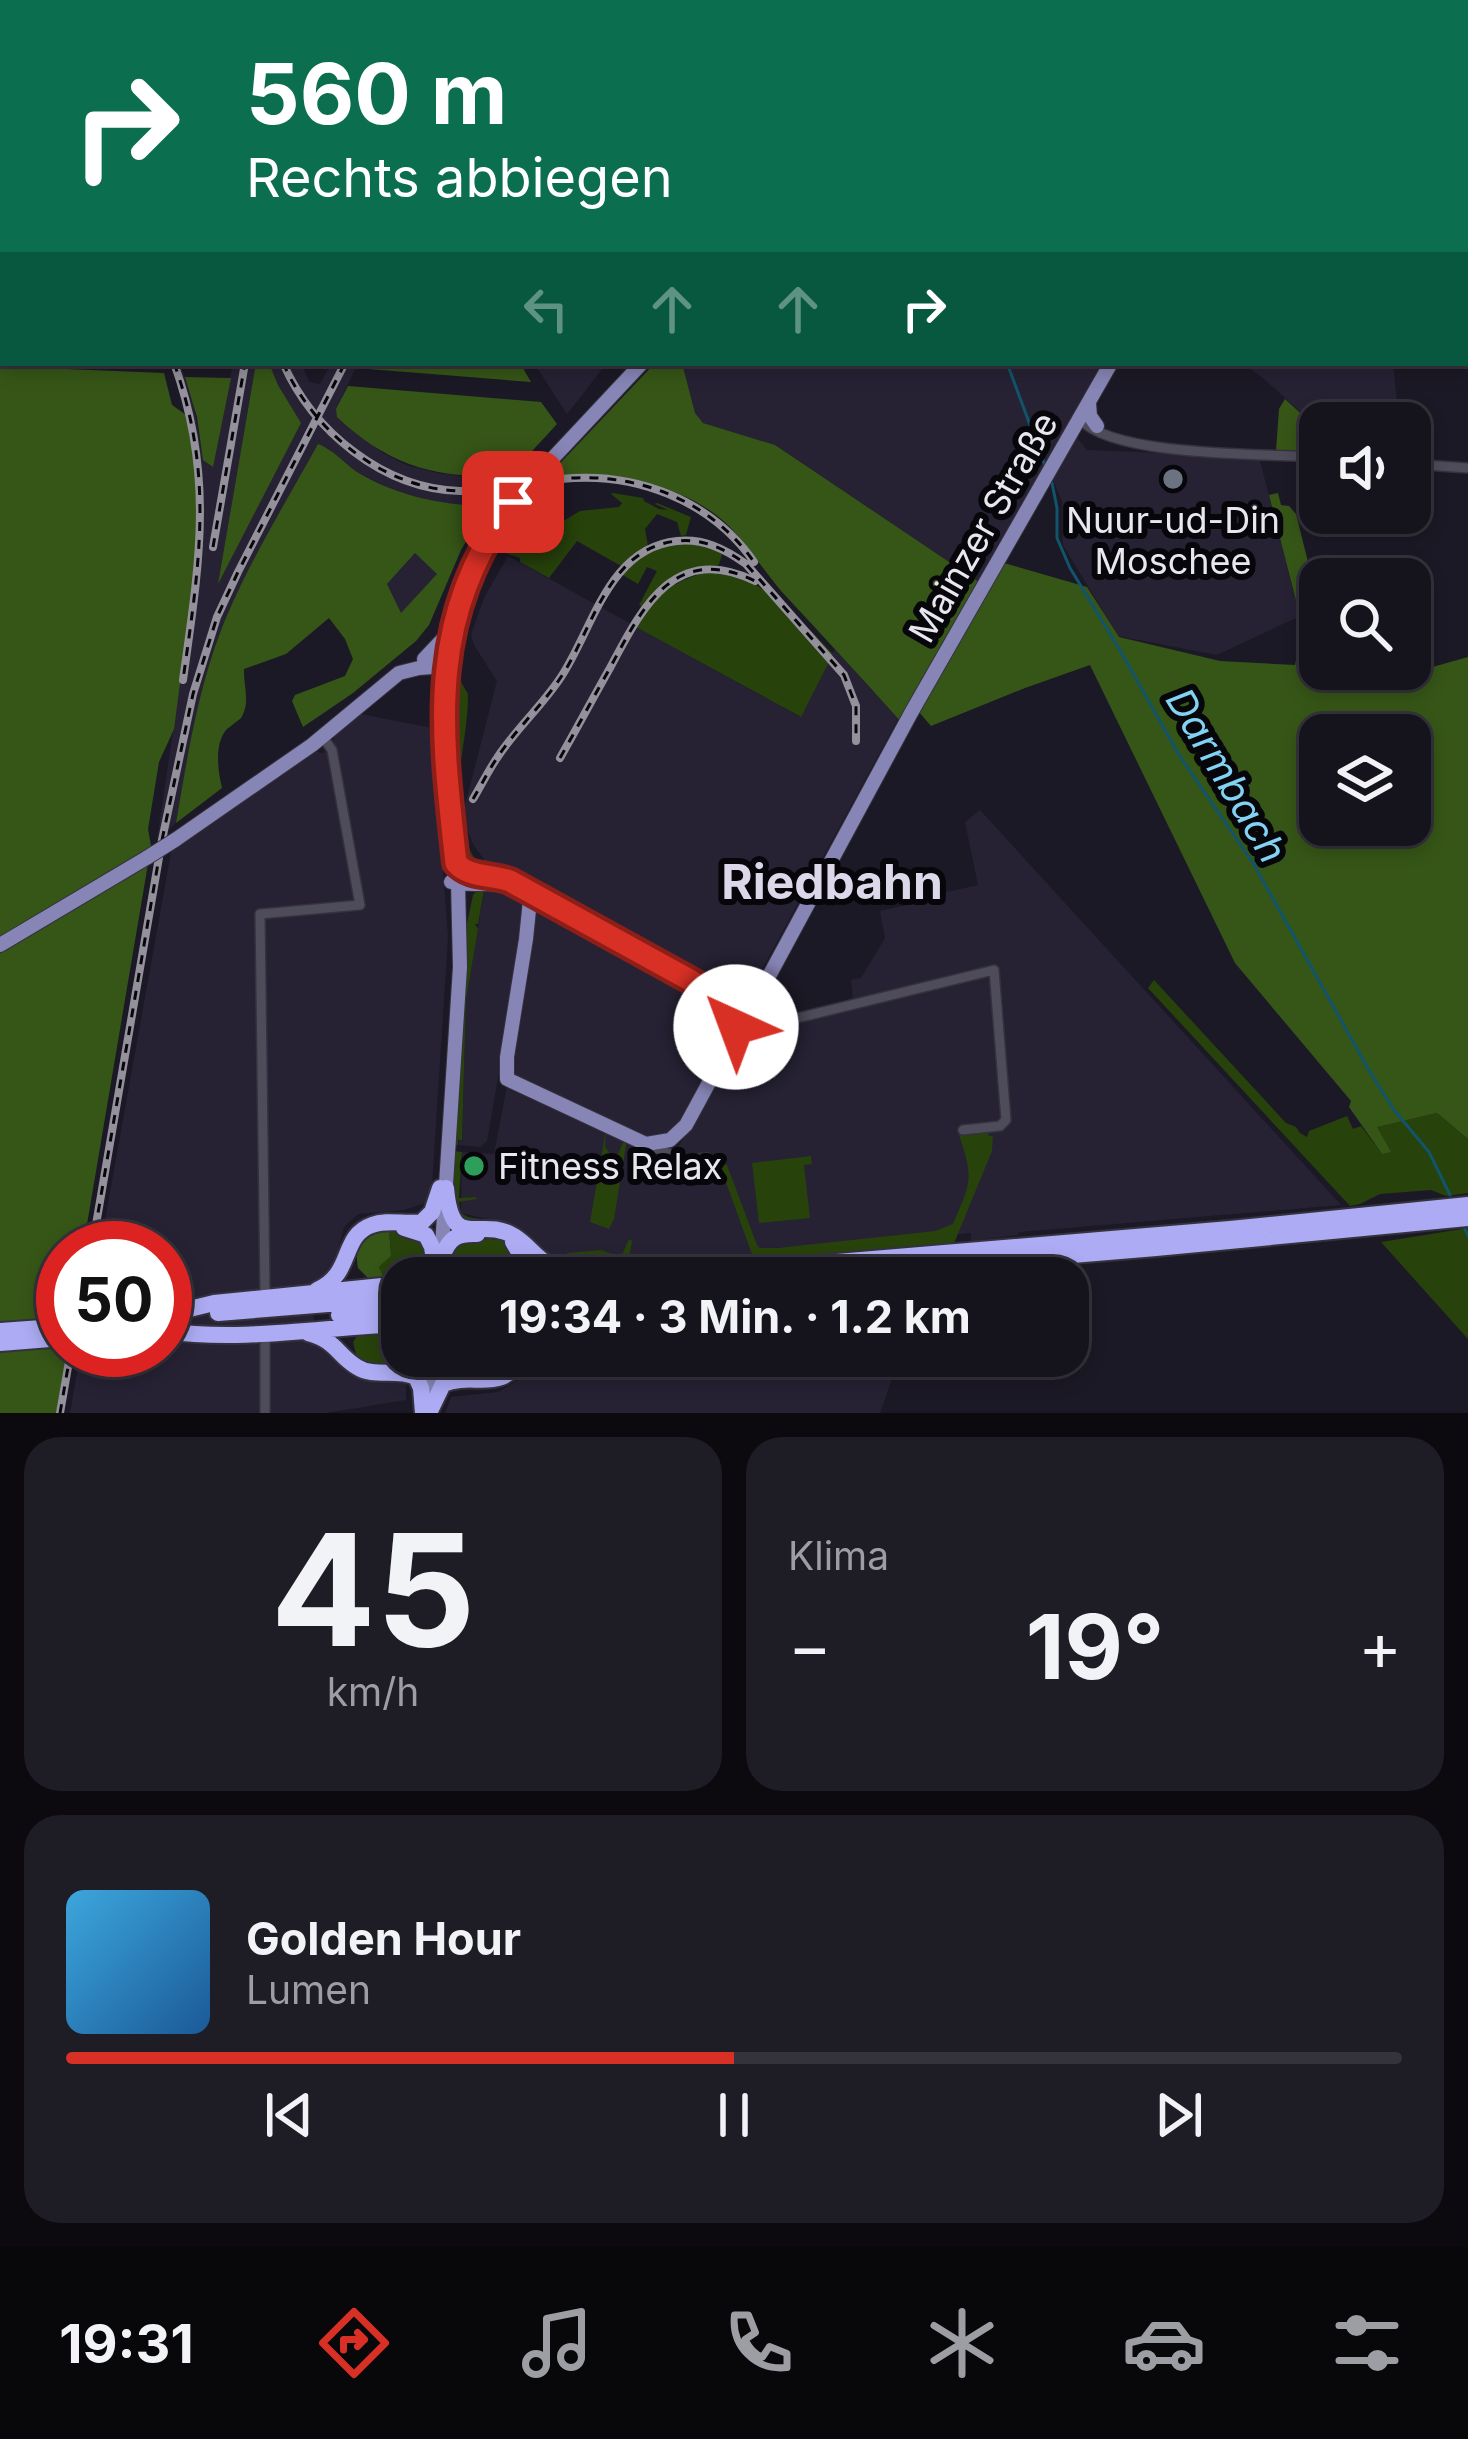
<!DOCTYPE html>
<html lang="de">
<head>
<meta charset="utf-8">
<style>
  body { margin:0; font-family:Inter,sans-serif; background:#1e1c25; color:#f1f3f6; height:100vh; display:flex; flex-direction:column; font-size:45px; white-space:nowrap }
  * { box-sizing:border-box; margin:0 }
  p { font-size:39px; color:#9d9ea3 }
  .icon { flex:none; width:66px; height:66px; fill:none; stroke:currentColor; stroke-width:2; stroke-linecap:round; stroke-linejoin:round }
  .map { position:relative; height:1413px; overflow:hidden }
  .side { display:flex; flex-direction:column; gap:24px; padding:24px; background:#0c0a0f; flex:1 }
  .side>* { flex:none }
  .guide { position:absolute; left:0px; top:0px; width:1470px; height:366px; box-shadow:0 6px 18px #0003,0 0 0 3px #34323b; background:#0b6e4f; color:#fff; overflow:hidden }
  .fabs { position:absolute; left:1299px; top:402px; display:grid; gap:24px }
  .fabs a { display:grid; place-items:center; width:132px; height:132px; border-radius:24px; background:#15131c; box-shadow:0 6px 18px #0003,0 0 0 3px #34323b; font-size:60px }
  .speed { position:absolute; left:36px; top:1221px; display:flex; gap:24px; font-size:60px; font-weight:700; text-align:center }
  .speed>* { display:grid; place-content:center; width:156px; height:156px; border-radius:50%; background:#15131c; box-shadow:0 6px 18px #0003,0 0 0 3px #34323b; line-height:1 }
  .speed .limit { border:18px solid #d22; background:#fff; color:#111 }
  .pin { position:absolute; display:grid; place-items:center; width:102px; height:102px; color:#fff; margin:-51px; border-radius:24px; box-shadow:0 6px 18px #0006 }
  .me { position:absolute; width:132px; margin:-66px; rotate:317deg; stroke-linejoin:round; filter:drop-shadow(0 0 9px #0008) }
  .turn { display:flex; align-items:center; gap:42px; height:252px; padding:0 48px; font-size:54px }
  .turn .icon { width:156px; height:156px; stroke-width:2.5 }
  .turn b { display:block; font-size:84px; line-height:102px }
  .lanes { display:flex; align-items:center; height:114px; padding:0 48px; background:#0003; justify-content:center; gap:60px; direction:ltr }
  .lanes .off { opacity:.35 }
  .big { font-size:90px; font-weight:700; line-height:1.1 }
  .side .widget { flex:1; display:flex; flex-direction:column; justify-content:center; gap:18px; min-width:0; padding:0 42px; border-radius:36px; background:#1e1c25 }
  .side .dial { align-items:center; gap:0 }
  .dial b { font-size:156px; line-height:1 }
  .song { display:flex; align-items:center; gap:36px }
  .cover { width:144px; height:144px; border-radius:18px; background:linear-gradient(135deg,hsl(200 70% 55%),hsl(210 70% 35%)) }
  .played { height:12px; border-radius:6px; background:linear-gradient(90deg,#d93025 50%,#34323b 50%) }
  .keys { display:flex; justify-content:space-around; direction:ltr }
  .heat { display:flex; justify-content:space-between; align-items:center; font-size:66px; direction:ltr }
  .side .tiles { flex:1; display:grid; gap:24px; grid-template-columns:1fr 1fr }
  .widget:last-child { grid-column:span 2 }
  .trip { position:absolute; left:381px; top:1257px; width:708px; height:120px; border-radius:36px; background:#15131c; box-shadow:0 6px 18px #0003,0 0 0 3px #34323b; font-weight:700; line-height:120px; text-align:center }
  .tab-bar { display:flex; height:192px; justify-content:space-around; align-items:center; background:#08080b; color:#9d9ea3 }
  .tab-bar .icon { width:84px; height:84px }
  .tab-bar .on { color:#d93025 }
  .tab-bar b { font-size:54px; color:#f1f3f6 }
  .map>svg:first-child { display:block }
  .built { fill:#262234 }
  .green { fill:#27420b }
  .forest { fill:#365617; fill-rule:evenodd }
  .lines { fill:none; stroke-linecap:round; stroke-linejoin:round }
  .stream { stroke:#11546b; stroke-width:3 }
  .minor-casing { stroke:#34323c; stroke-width:12 }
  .major-casing { stroke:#34323c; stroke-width:16 }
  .highway-casing { stroke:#34323c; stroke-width:20 }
  .minor { stroke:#4e4b5a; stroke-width:9 }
  .major { stroke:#8785b6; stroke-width:14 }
  .highway { stroke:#adabf3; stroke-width:16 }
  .rail-casing { stroke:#94919c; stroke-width:8 }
  .rail { stroke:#07060a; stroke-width:3; stroke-dasharray:9; stroke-linecap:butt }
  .major-bridge-casing { stroke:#34323c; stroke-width:16; stroke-linecap:butt }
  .major-bridge { stroke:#8785b6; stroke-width:14 }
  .route-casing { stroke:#8d1f18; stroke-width:30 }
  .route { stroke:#d93025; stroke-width:21 }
  .worship-dot { fill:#6b7280; stroke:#07060a; stroke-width:4.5 }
  .leisure-dot { fill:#2e9e5b; stroke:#07060a; stroke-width:4.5 }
  .labels { text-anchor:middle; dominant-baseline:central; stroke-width:12; stroke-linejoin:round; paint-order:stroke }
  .poi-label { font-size:36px; fill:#e8e6ef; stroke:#07060a }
  .street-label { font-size:36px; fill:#e8e6ef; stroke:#07060a }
  .water-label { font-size:39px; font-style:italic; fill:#82d2f3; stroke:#07060a }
  .district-label { font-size:48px; font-weight:bold; fill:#dcd8ea; stroke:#07060a }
</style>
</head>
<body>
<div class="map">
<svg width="1468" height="1413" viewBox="0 0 1468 1413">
  <rect width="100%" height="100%" fill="#1c1926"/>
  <path class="built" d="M1142,0H1468V239L1467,3H1142Z
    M172,363H180L185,377L192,395L203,459L212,467L233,363H256L219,578L301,423L278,385L269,363H301L309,382L320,384L331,363H358L336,409L381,452L406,465L437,473L470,477L509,476L487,506L439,503L395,491L355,471L328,448L318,445L263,544L221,630L205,680L176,823L157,840L186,644L199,513L196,467L183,395Z
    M534,363H607L567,414Z
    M682,363H1104L979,582L775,445L703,423L695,413Z
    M1241,363H1393L1399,423H1320V430L1262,377Z
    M1077,438L1087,450L1259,457L1300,616L1217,655L1118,636L1063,545L1062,501L1052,478Z
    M415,553L438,574L401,614L387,584Z
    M508,556L800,717L835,649L898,719L748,995L736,998L600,923L598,926L500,873L485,861L473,844L467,829L464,809L497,681L474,645L471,635L484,598Z
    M361,714L432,728L448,937L431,1201L404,1210L358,1214L344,1227L332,1274L310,1289L317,1343L353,1376L372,1381L406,1382V1400L326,1413H70L81,1350H165V1248H100L172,847L306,756L315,751L323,753L333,747L334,736Z
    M980,810L1341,1205L1019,1232L1018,1235L971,1241V1233L681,1262L622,1260L607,1252L568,1266L561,1264L504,1223L461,1213L462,1152L494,1154L507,1086L669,1159V1161L682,1163L676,1151L743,1034L766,1029L778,1017L853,1000L851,980L861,978L885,938L880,911L933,899V895L978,885L965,822Z
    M485,885L526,900L502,1067L499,1072L487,1141L480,1147L459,1145V1141L462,1140L466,1000Z
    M540,905L558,915L557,920L562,923L573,922L619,947V950L714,999L728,1011L733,1020V1030L674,1134L654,1141L513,1079L508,1071L524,985L527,983L529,975L525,972L535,915Z
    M547,1356H900L880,1413H445L451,1397L498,1392L520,1379Z"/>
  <path class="green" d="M613,493L643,498L644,501L659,509L668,510L655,504L657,503L691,517L686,535L681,536L677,522L657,514L645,529L648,546L632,555L621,566L577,541L549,578L520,562V558L505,553L542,502L555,503L546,508L541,531L545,532L580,511L619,507L622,503L611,494Z
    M681,542L707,545L723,552L718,567C686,569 661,579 643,607L639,605L657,571L647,567L638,584L621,574C639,555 655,546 681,542Z
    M710,572C763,574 798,618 833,654L801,717L636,627C653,596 675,579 710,572Z
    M450,676L460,680L468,694C468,760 437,812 483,870L468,869L462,866L448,751Z
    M479,888L512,891L484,890L478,924H475L478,929L466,1000L462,1140H458V1145H455L466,928L473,895Z
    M1154,980L1286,1123L1296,1127L1300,1133L1307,1137L1309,1131L1347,1116L1353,1129L1361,1126L1382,1154L1376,1127L1437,1113L1468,1139V1193L1446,1196L1431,1190L1380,1194L1360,1204L1350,1206L1148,988Z
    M606,1129L605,1147L612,1156L618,1154L625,1138L627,1139L614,1219L609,1229L590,1222Z
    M988,1132L989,1136H993L992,1151L953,1246L691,1266L666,1264L575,1268L455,1220L451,1167L453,1151L462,1152L459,1198L476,1197L477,1199L459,1202L461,1213L468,1217L504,1223L539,1253L568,1265L567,1253L601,1250L621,1257L629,1239L632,1241L629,1258L633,1260L681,1262L753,1257L724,1177L712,1165H727L757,1245L760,1248H778L935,1231L953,1224C971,1182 974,1179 959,1135Z
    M811,1156L812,1164L804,1165L810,1218L759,1223L752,1163Z
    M1468,1228V1339L1381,1242Z
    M389,1230L408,1231L429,1248L427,1276L384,1278L379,1267L391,1256Z
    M465,1236L508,1241L514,1265L496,1272V1260L492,1275H447L448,1253Z
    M402,1328V1343H398L397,1348L402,1351L392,1357L411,1361L420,1356C403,1370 376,1367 357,1358L353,1342L359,1333Z"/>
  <path class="forest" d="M0,0H60L59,3H3V354L0,349Z
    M8,363H18V367L164,373L172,405L186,415L196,467L199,513L197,557L174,729L159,762L148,829L151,846L83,1248H63V1318L0,1324V365L9,366Z
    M256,363H269L278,385L301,423L218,584Z
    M358,363H520L531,382L356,368Z
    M655,363H682L695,413L703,423L775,445L979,582L901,722C862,678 822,635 782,592C764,571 749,547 730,527C682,480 610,474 547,477Z
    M185,377L231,378L213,467L203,460L197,417Z
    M348,386L541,402L557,424L509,476C438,479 390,467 337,417L336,409Z
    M1285,399L1320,431V453L1276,451L1279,409Z
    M318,444C334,450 344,463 357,472C397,496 441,505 487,506L461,550L429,625L416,641L353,693L303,727L292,701L295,695L345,676L353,659L345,639L329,618L286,654L244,669C243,684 251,703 241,718C240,719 227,729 226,730C214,745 218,771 222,788L176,823C187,759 197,694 220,633C244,570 285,504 318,444ZM415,553L437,574L401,613L387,584Z
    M1278,493L1281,505L1289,506L1296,514L1311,574L1320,594V608L1300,616L1269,495Z
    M1004,563L1087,587L1119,637L1220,661L1295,665L1303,628L1306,626L1320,641V669L1408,671L1429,668L1468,657V1139L1437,1113L1377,1127L1391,1152L1382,1154L1349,1107L1351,1101L1235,963L1090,665L1025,688L931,726L919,712ZM1320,735H1410V825H1320Z
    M389,1230L391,1256L379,1267L384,1278H368L358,1268C353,1245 367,1233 389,1230Z
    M63,1346L67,1353L56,1413H0V1351Z"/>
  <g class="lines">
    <path class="stream" d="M1007,363L1046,468
      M1052,483L1057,508V538L1070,568L1121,652L1179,755L1253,863L1370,1072L1394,1110L1429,1152L1450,1195
      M1464,1227L1468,1236"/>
    <defs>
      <path id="minor" d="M799,0L805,3
        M861,3L862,1
        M1316,3L1318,0
        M1080,419C1112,457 1268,454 1320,457
        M1410,464L1468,468
        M749,1013L767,1021L781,1022L994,970L1006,1120L1000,1126L963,1130
        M651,1146L684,1160L707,1158
        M265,1293L260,914L360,905L332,750L322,736
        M265,1338V1413"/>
      <path id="major" d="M149,0L154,3
        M871,0V3
        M918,3L921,0
        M1137,3V0
        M1089,403L1090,416L1097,426
        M424,659L442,640
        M175,840L312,745L399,673L419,668L446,666
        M451,882C482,889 502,874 530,900L526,939L507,1057V1079L646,1144L670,1140L686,1125L731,1042L749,1013L911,713L1111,363
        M528,891L749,1013
        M0,945L148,857
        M440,1278L460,967L458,883L443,729L444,679L452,633L472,569L495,526L524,489L642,363
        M430,1405L435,1356"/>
      <path id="highway" d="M446,1188C452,1254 479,1215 514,1236C533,1248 536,1262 561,1269
        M404,1228L426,1235L432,1247L434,1260
        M442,1257C449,1238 457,1233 477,1234
        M487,1278C504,1276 519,1274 520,1254L513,1242
        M511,1278L664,1266
        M648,1278L1230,1229L1468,1205
        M797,1278L1156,1248L1468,1218
        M317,1290C354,1274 340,1236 372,1225C388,1219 406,1225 422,1222L432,1212L440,1188
        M218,1313L402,1298
        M165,1315L214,1303L402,1284
        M339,1315L402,1310
        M0,1331L56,1327
        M165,1331C243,1342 323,1327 402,1324
        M308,1333C337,1341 336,1354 357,1367C374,1378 397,1368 416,1377L421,1388L423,1413
        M0,1343L63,1338
        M438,1356L447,1370L465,1376
        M430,1411L443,1384C474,1371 502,1395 522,1356"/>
    </defs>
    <use href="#minor" class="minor-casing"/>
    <use href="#major" class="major-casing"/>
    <use href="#highway" class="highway-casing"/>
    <use href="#minor" class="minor"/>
    <use href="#major" class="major"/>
    <use href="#highway" class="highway"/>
    <defs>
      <path id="rail" d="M176,0L181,3
        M526,0L535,3
        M554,0L558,3
        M586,0L590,3
        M625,0L630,3
        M650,0L654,3
        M1230,0L1231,3
        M63,3L64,0
        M309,3V0
        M397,3L405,0
        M1320,3L1322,0
        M1467,82H1468
        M1467,103L1468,102
        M1467,128H1468
        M174,363C215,476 199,565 183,680
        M283,363C313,431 383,489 460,491C494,492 527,483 561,479C635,471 711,500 754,562
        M213,547L245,363
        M560,758C577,728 593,698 610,668C642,608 674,542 755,581
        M473,799C481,786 488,771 497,758C515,730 542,706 561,677C593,629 608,548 677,541C703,538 725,549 746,564L844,675L856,706V741
        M92,1248L162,840L193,694L217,617L238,572L345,363
        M60,1413L71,1350"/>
    </defs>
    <use href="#rail" class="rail-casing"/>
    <use href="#rail" class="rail"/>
    <defs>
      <path id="major-bridge" d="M148,857L175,840"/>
    </defs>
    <use href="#major-bridge" class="major-bridge-casing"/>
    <use href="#major-bridge" class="major-bridge"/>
  </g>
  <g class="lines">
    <defs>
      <path id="route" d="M513,502C426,618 441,728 456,863C469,878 492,874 510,881L726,1000L735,1016L736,1027"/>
    </defs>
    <use href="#route" class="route-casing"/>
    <use href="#route" class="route"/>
  </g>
  <circle class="worship-dot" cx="1173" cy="479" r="12"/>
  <circle class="leisure-dot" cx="474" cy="1166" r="12"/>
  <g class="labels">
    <g class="poi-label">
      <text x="1173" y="520">Nuur-ud-Din<tspan x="1173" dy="41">Moschee</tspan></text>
      <text x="498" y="1166" text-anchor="start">Fitness Relax</text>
    </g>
    <g class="street-label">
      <text transform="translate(983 527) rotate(-60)">Mainzer Straße</text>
    </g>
    <g class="water-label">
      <text transform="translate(1227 775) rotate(59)">Darmbach</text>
    </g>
    <g class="district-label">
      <text x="832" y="881">Riedbahn</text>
    </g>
  </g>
</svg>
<div class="fabs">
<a><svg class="icon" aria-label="sound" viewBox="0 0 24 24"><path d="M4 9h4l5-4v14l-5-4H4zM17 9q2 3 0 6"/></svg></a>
<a><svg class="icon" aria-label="search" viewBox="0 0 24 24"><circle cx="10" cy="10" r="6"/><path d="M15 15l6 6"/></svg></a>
<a><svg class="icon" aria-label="layers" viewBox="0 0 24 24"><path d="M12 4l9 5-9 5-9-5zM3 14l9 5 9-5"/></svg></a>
</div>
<div class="speed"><div class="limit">50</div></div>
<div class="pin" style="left:513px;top:502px;background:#d93025"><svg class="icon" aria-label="arrive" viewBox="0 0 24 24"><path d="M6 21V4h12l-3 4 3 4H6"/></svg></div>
<svg class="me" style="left:736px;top:1027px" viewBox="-20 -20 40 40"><circle r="19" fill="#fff"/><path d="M0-13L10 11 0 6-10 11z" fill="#d93025"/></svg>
<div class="trip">19:34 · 3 Min. · 1.2 km</div>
<div class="guide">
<div class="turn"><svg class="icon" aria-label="right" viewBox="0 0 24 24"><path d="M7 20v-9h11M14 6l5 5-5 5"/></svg><div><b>560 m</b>Rechts abbiegen</div></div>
<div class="lanes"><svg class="icon off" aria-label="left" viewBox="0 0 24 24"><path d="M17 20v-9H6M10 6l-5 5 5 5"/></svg><svg class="icon off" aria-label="ahead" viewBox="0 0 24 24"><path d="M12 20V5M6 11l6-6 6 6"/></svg><svg class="icon off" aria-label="ahead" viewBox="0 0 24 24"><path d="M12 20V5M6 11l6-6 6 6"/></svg><svg class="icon" aria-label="right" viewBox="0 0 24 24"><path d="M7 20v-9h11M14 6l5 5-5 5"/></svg></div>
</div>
</div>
<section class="side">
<div class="tiles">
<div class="widget dial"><b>45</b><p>km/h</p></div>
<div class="widget"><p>Klima</p>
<div class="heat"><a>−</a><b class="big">19°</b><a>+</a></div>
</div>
<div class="widget">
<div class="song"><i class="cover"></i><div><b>Golden Hour</b><p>Lumen</p></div></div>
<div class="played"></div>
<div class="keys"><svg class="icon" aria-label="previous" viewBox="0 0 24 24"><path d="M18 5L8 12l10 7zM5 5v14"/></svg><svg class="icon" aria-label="pause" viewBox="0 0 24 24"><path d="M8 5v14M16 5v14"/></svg><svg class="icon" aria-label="next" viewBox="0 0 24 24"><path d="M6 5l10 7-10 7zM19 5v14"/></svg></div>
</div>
</div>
</section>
<nav class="tab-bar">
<b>19:31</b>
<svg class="icon on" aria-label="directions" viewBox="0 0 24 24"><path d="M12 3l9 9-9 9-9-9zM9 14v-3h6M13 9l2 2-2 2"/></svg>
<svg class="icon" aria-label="music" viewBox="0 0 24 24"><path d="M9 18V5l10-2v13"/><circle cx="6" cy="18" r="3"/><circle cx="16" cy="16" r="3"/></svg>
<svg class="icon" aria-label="phone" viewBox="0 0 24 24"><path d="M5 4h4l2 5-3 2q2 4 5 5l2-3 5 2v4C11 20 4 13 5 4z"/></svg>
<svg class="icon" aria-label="climate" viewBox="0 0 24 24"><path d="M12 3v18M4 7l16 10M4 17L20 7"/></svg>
<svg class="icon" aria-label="car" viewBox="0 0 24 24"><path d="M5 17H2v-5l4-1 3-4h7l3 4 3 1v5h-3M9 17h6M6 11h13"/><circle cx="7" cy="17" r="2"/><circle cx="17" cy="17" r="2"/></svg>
<svg class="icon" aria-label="filters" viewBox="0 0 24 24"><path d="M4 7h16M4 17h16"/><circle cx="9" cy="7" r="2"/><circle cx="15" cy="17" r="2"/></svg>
</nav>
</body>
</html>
